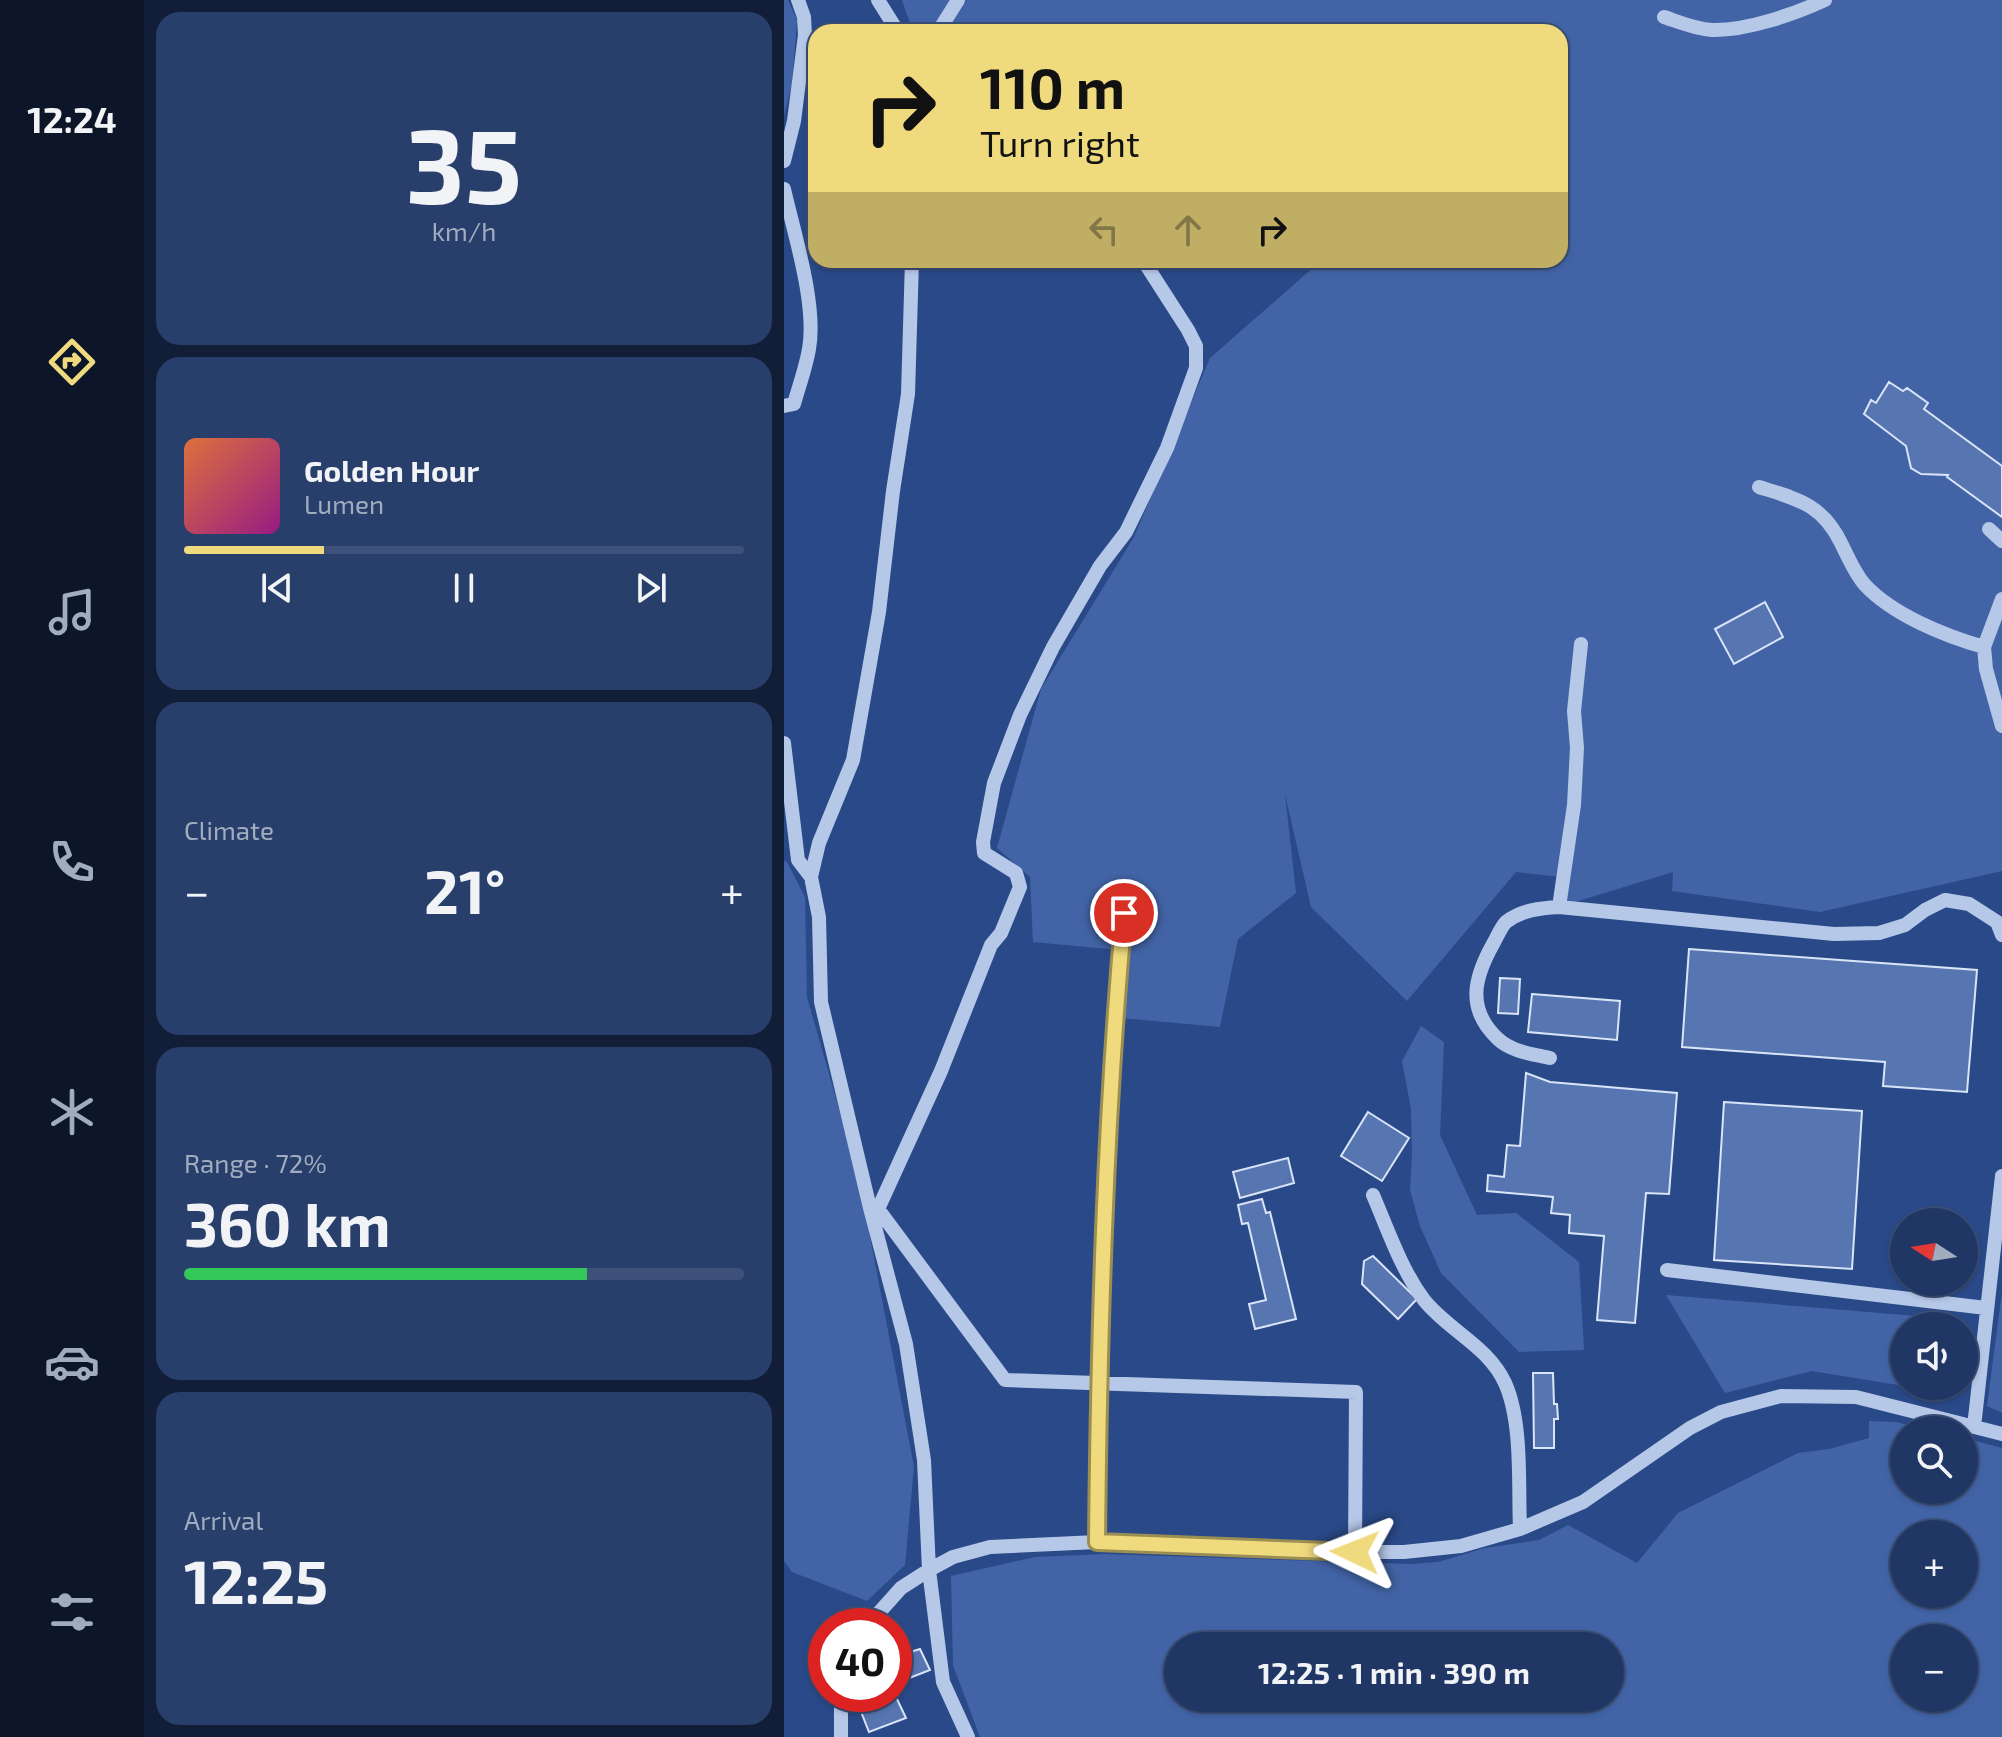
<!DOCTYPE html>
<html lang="en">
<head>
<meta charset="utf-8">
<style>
  body { margin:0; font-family:"Exo 2",sans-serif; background:#283f6c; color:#f1f3f6; height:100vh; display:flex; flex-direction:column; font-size:30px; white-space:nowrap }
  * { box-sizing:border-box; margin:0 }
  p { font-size:26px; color:#a2acbf }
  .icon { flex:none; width:44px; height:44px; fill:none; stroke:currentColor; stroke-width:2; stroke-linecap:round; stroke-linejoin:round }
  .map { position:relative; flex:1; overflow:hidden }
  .sheet { display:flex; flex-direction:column; gap:12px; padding:12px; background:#121e38; width:640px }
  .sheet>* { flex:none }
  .top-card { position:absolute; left:24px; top:24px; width:760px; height:244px; border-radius:24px; box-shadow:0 2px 6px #0004,0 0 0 2px #3d517a; background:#efda7e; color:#111; overflow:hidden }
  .needle { width:52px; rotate:282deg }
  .fabs { position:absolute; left:1106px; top:1208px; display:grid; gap:16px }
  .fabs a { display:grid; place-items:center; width:88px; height:88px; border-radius:50%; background:#203766; box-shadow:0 2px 6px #0004,0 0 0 2px #3d517a; font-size:40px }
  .speed { position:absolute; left:24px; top:1608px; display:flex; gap:16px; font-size:40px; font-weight:700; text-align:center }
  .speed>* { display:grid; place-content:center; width:104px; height:104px; border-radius:50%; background:#203766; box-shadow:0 2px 6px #0004,0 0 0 2px #3d517a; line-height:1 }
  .speed .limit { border:12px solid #d22; background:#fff; color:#111 }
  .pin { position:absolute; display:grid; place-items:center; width:68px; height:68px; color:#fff; margin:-34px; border:4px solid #fff; border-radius:50%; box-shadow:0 2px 8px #0007 }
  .me { position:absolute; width:88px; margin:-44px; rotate:272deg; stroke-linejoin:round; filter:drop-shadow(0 0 6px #0008) }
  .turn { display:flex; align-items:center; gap:28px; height:168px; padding:0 40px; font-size:36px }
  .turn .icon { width:104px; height:104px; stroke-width:2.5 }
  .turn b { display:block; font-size:56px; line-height:68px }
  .lanes { display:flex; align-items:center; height:76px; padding:0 40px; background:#0003; justify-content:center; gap:40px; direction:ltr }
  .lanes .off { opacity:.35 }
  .big { font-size:60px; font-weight:700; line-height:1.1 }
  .sheet .tile { flex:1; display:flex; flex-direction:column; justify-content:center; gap:12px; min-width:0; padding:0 28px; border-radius:24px; background:#283f6c }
  .sheet .dial { align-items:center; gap:0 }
  .dial b { font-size:104px; line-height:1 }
  .song { display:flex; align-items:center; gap:24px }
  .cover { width:96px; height:96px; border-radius:12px; background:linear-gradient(135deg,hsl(20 70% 55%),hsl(310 70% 35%)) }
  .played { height:8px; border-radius:4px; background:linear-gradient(90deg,#efda7e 25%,#3d517a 25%) }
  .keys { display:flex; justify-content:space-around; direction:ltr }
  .heat { display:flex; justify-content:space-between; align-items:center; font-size:44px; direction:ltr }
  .charge { height:12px; border-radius:6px; background:linear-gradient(90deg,#34c759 72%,#3d517a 0) }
  .trip { position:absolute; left:380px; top:1632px; width:460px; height:80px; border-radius:40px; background:#203766; box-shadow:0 2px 6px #0004,0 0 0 2px #3d517a; font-weight:700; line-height:80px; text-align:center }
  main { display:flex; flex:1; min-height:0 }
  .menu { display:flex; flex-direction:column; width:144px; justify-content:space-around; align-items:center; background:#0d1629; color:#a2acbf }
  .menu .icon { width:56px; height:56px }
  .menu .on { color:#efda7e }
  .menu b { font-size:36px; color:#f1f3f6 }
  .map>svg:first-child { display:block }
  .green { fill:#4264a6; fill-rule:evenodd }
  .building { fill:#5675b1; stroke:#dae4f7; stroke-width:2 }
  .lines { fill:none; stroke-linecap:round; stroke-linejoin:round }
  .minor { stroke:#b6c8e8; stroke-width:14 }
  .route-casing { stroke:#9b8e52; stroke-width:20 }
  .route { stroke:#efda7e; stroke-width:14 }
</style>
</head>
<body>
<main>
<nav class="menu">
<b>12:24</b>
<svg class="icon on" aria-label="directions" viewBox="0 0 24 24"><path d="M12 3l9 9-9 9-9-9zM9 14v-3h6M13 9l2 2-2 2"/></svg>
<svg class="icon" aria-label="music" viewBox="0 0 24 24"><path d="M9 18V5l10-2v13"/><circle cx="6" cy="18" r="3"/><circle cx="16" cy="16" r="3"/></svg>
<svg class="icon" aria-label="phone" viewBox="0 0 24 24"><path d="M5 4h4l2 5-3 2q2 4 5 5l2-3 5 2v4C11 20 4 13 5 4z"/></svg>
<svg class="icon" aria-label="climate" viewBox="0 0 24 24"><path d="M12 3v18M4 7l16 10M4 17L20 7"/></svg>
<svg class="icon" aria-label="car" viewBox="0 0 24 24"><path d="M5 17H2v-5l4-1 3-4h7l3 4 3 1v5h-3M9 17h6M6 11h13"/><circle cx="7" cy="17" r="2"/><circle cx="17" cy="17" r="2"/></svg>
<svg class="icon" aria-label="filters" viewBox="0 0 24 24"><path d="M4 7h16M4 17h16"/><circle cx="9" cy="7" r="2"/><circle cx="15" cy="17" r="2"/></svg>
</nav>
<section class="sheet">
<div class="tile dial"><b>35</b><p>km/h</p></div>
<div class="tile">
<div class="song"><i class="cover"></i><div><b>Golden Hour</b><p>Lumen</p></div></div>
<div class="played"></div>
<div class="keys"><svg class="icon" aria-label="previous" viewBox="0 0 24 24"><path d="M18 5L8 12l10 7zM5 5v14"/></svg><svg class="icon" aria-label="pause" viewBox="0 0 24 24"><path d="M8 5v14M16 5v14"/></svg><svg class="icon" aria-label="next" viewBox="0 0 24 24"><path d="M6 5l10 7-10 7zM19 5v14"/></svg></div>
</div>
<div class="tile"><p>Climate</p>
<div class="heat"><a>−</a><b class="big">21°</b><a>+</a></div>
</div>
<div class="tile"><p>Range · 72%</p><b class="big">360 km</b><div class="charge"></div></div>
<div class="tile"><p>Arrival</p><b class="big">12:25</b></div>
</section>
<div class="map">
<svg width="1218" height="1737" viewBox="0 0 1218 1737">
  <rect width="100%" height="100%" fill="#2a4988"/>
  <path class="green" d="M0,0H4L13,20L8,84L0,116Z
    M118,0H1218V871L1036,912L888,891L889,872L775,907L776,877L732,872L623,1001L527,907L501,794L512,893L454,939L436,1027L337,1018L345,951L249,942L246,877L213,848L257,689L350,537L426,358L538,260H776V32H129Z
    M0,861L3,862L21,897L23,997L75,1179L130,1467L121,1565L83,1601L8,1572L0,1561Z
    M637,1026L660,1042L656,1135L693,1215L732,1213L795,1262L800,1350L735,1352L657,1273L636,1226L626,1190L628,1153L627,1109L618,1061Z
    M1218,1292V1413L1203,1406Z
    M882,1295L1168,1319L1167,1326H1120V1386L1028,1371L941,1393Z
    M1085,1421L1112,1422L1147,1430H1120V1490H1180V1438L1218,1448V1737H196L169,1665L167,1576L251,1557L320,1554L626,1564L654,1562L701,1548L755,1540L784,1525L853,1563L894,1513L1014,1453L1045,1449L1085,1438ZM1120,1534H1180V1594H1120ZM1180,1638V1698H1120V1638ZM826,1646V1698H394V1646Z"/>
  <path class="building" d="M1105,382L1119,391L1123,388L1144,403L1140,409L1218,466V517L1163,477L1164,475L1137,474L1127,468L1122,446L1080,414L1087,400L1092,403Z
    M981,602L999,637L950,664L931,629Z
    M905,949L1193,970L1183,1092L1099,1086L1101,1062L898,1047Z
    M716,978L736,979L734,1014L714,1013Z
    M748,994L836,1001L833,1040L744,1032Z
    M742,1073L766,1082L893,1093L885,1194L862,1193L851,1323L813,1320L820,1236L785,1233L786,1215L767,1213L769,1197L703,1191L704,1175L720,1177L723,1145L736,1146Z
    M940,1102L1078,1111L1068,1269L930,1260Z
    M584,1112L625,1138L598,1181L557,1156Z
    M504,1158L510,1183L456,1198L449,1172Z
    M478,1199L482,1213L486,1212L512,1319L471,1329L465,1304L482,1300L464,1223L458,1224L454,1205Z
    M589,1256L633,1299L614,1319L578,1284L580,1261Z
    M749,1373H769L770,1404H773L774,1419H770V1448H750Z
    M136,1649L146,1670L110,1684V1657Z
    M112,1697L122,1718L85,1732L76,1709Z"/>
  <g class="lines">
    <path class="minor" d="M94,0L114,32
      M880,17C895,22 911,29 928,30C962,31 1011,14 1041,0
      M154,32L174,0
      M0,161L10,121L21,35L20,17L14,0
      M0,189C10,233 33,305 25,349C22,367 15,386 10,404L0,406
      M128,260L124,394L109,491L95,612L69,760L35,843L27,877L35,917L37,1002L86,1208L122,1344L140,1460L145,1570L159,1682L184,1737
      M975,487C1013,499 1038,504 1057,543C1064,557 1071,574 1081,585C1109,615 1161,636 1200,647
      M1205,529L1218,541
      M1218,599L1200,647L1202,669L1218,726
      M0,743L14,860L27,877
      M775,907L790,805L793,748L790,711L797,644
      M766,1058C749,1054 728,1052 714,1039C682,1009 690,978 709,944C713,937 717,927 722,922C737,910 757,908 775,907L1050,934L1095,933L1121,925L1141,910L1161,900L1185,904L1213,922L1218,935
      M589,1195C604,1230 617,1269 640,1300C665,1331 704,1346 721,1383C739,1423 734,1486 736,1529
      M87,1208L94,1209L221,1380L572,1392L571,1552
      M94,1209L157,1071L207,945L217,933L236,887L232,873L200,853L199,842L210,783L236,715L269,647L316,566L342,532L383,448L412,368V346L404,330L359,260
      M883,1270L1202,1308
      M1190,1427L1218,1176
      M313,1542C316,1333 321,1122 340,913
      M83,1626L117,1588L145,1570L169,1557L206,1547L313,1542L571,1552H620L677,1546L736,1529L799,1502L906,1428L937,1412L997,1396L1072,1397L1218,1434
      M57,1737V1694"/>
  </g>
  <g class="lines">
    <defs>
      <path id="route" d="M340,913C321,1122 315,1333 313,1542L571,1552"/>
    </defs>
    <use href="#route" class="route-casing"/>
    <use href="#route" class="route"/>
  </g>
</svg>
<div class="fabs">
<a><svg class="needle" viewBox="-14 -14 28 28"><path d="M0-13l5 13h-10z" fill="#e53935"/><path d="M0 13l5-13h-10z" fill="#a2acbf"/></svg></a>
<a><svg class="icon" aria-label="sound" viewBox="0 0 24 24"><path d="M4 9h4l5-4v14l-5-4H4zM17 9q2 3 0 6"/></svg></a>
<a><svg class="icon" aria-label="search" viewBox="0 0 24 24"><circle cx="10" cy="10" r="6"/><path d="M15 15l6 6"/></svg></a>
<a>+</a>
<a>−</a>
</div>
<div class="speed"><div class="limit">40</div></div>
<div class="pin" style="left:340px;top:913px;background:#d93025"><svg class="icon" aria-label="arrive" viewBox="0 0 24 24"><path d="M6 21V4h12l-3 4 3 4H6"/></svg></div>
<svg class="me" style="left:571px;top:1552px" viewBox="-20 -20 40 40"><path d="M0-17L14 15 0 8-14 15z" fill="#efda7e" stroke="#fff" stroke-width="4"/></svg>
<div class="trip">12:25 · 1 min · 390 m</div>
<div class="top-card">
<div class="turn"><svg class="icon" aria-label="right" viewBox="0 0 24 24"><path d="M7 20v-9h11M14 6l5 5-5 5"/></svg><div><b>110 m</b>Turn right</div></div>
<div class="lanes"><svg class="icon off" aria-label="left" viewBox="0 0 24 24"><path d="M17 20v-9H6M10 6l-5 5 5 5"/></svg><svg class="icon off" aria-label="ahead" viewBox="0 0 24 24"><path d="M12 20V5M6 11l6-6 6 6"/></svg><svg class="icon" aria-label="right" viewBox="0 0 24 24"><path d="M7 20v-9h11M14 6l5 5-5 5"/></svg></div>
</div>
</div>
</main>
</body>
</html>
